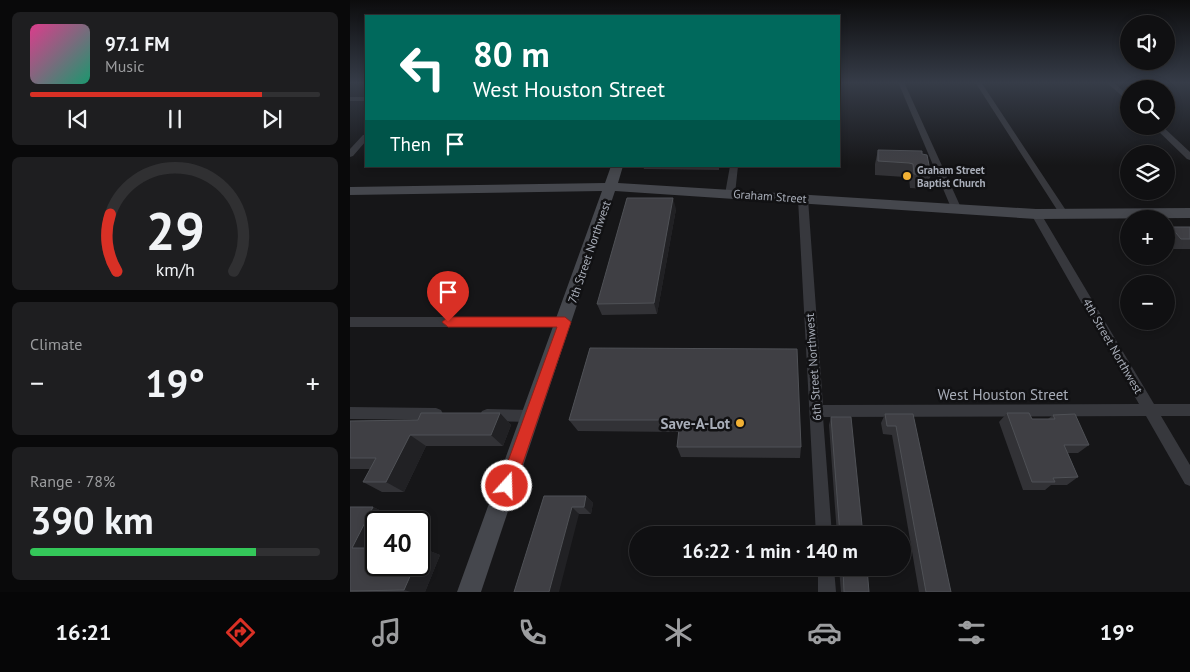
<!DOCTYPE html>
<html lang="en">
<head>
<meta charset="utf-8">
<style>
  body { margin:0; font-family:"PT Sans",sans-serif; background:#1e1e20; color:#f1f3f6; height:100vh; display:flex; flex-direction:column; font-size:19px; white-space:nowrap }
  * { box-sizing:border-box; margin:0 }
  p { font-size:16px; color:#9c9d9f }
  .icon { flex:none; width:28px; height:28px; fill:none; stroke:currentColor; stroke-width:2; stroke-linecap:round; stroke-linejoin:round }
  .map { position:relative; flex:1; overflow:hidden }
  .sheet { display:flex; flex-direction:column; gap:12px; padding:12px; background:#09090a; width:350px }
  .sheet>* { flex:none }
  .banner { position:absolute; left:15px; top:15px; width:475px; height:152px; border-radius:0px; box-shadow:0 2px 8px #0003,0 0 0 1px #303032; background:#00695c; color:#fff; overflow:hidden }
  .controls { position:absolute; left:770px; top:15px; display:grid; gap:10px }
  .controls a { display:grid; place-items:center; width:55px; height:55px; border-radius:50%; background:#101012; box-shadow:0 2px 8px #0003,0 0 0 1px #303032; font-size:25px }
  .speed { position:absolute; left:15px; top:511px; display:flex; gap:10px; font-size:25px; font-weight:700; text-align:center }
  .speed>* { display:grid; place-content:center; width:65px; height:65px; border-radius:50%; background:#101012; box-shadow:0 2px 8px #0003,0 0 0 1px #303032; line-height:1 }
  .speed .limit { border:2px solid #111; border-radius:8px; background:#fff; color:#111 }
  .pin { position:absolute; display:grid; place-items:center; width:42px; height:42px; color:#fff; margin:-51px -21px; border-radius:50% 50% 50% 0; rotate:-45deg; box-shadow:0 0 5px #0007 }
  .pin .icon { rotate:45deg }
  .me { position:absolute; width:55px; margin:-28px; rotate:20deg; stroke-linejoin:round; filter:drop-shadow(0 0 4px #0008) }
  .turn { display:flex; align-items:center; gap:18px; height:105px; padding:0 25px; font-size:22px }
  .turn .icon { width:65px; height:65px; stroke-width:2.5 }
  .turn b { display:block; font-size:35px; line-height:42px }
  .then { display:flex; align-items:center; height:48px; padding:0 25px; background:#0003; gap:10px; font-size:19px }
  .big { font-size:38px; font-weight:600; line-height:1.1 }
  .sheet .tile { flex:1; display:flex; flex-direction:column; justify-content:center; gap:8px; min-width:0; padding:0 18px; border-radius:8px; background:#1e1e20 }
  .sheet .dial { align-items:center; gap:0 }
  .dial svg { height:130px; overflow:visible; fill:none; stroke:#303032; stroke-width:7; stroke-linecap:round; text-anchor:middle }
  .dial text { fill:#f1f3f6; stroke:none }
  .song { display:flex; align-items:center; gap:15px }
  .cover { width:60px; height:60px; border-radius:8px; background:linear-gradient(135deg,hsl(330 70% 55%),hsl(160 70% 35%)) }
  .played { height:5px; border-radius:2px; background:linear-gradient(90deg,#d93025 80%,#303032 80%) }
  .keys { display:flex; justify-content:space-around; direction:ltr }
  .heat { display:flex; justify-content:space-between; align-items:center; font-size:28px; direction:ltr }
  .charge { height:8px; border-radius:4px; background:linear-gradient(90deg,#34c759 78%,#303032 0) }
  .trip { position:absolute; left:279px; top:526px; width:282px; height:50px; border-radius:25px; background:#101012; box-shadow:0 2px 8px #0003,0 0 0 1px #303032; font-weight:600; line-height:50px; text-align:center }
  .menu { display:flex; height:80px; justify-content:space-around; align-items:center; background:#060607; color:#9c9d9f }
  .menu .icon { width:35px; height:35px }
  .menu .selected { color:#d93025 }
  .menu b { font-size:22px; color:#f1f3f6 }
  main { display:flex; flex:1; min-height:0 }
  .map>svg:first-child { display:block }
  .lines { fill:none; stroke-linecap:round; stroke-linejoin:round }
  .street { fill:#37383d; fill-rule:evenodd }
  .secondary { fill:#45474d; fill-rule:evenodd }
  .wall { fill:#323236 }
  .shaded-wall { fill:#212124 }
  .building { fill:#3f3f44; stroke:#4f5156 }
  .route { fill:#d93025; stroke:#8d1f18 }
  .poi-dot { fill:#f2b134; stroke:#111113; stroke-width:2 }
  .labels { text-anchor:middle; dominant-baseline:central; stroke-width:5; stroke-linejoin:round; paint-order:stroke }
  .far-poi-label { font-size:11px; font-weight:bold; fill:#a8adb8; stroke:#111113; text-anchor:start }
  .street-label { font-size:12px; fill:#a8adb8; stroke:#111113 }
  .near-street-label { font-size:15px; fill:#a8adb8; stroke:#111113 }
  .near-poi-label { font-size:15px; font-weight:bold; fill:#a8adb8; stroke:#111113; text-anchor:end }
</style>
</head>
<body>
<main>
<section class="sheet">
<div class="tile">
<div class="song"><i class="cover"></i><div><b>97.1 FM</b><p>Music</p></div></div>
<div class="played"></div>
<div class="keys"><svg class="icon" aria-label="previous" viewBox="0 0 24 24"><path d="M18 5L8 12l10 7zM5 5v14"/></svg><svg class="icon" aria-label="pause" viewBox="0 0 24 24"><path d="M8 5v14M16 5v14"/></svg><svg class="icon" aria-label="next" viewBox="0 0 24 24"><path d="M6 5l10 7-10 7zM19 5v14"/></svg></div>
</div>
<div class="tile dial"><svg viewBox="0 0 100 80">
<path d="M14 69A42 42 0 1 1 86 69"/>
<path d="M14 69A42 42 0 0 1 10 34" stroke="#d93025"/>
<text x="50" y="56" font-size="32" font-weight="700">29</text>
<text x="50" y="72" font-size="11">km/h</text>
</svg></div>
<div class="tile"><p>Climate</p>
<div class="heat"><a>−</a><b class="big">19°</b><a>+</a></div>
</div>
<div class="tile"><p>Range · 78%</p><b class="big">390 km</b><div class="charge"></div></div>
</section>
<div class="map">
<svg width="840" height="592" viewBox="0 0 840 592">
  <rect width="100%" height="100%" fill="#161618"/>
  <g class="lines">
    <path class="street" d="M548,82H554L612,210L610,212H604L602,210Z
      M625,82H631L717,212V216H711Z
      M756,82H763L779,96V102Z
      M0,97H16V101H0Z
      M803,126H812L840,152V160L837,159Z
      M13,135H16V141L3,156L0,157V149Z
      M380,166H388L385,194L380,197L375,194Z
      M453,196L458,199L473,405L789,404L681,214L686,211L691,214L804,404H840V416H811L840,465V486L835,484L796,416L473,417L482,535H466L448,199Z
      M0,317H215L219,319L221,322L219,325L215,327H0Z
      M0,407L86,408L91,410L93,414L91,418L86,420L0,419Z
      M137,409L182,410L187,411L189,416L187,421L182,422L137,421L132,419L130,415L132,411Z
      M468,568H484L486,592H468Z"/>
    <path class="secondary" d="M261,166H273L268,183L686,209L840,208V218L686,219L265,191L131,592H107L252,191L0,195V187L255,183Z"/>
  </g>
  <path class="wall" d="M528,150L572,154L581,175L576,189L560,188L559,178L555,177L525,175V164Z
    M293,166H369V170L294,169Z
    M326,209L307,314L252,315L247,304Z
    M821,227H840V249H822L816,242V232Z
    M240,348L451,447L450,458L331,457L327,447L329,432L228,431L219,420Z
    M150,413L161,425L153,446H76L54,492H32L13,482L20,469H0V421L68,420Z
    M657,413L682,419H698L703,415L739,445L728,453H718L728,477L717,485H701L695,490H673L649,422Z
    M535,414H563L601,592H569L542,435L533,434L531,423Z
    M481,417L513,535H487L479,425Z
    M194,496H236L243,503L241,514H229Z
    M0,507H23L42,516L26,522V565L72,548L90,555L75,592H0Z
    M489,568H517L519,592H491Z"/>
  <path class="shaded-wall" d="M323,198L326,209L307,314L304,303Z
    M150,413L161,425L153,446L141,435Z
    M60,435L76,446L54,492L36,482Z
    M236,496L243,503L241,514L234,507Z
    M23,507L42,516L39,522H26V549L2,548Z
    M222,507L229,514L209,592H199Z
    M72,548L90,555L75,592H61L54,590L65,565H69V556Z"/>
  <path class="building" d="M528,150L572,151V154L577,155L581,175L564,174L563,164L559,163L528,161Z
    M277,198H323L304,303L247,304Z
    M821,227H840V239H831Z
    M240,348L447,349L451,447H327L330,420H219Z
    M71,413H150L141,435H60L36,482H13L26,458H0V421L68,420Z
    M657,413H679L682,419H705L703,415L725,414L739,445H714L728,477L703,478L705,482H682Z
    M535,414H563L601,592H576L546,426H537Z
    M481,417H501L513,535H490Z
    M194,496H236L234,507H222L199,592H164Z
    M0,507H23L2,548H26V565H65L54,590L0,591Z
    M69,548H72L69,556Z
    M493,568H517L519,592H494Z"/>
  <linearGradient id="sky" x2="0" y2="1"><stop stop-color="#0c0c0d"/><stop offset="0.5" stop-color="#363c48"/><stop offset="1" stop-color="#363c48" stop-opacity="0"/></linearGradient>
  <rect width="840" height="165" fill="url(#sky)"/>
  <path class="route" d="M98,317H215L221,322L165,486L162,492L157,494L151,492L149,486L207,327H98L92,322Z"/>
  <g class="poi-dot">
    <circle cx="557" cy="176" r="5"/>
    <circle cx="390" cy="423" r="5"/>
  </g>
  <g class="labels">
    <g class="far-poi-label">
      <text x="567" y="170">Graham Street<tspan x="567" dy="13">Baptist Church</tspan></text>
    </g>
    <g class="street-label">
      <text transform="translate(420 196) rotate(4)">Graham Street</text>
      <text transform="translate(239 252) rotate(-71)">7th Street Northwest</text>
      <text transform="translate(763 346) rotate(60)">4th Street Northwest</text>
      <text transform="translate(463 367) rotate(-94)">6th Street Northwest</text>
    </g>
    <g class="near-street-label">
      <text x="653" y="394">West Houston Street</text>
    </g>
    <g class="near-poi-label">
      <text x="380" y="423">Save-A-Lot</text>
    </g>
  </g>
</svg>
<div class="controls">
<a><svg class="icon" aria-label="sound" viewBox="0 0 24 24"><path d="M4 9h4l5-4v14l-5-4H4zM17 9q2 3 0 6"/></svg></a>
<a><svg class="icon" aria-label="search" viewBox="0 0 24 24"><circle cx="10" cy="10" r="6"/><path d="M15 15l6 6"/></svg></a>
<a><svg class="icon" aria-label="layers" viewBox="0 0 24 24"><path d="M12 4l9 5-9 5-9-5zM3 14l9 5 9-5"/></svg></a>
<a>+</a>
<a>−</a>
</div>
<div class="speed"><div class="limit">40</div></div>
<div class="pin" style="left:98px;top:322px;background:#d93025"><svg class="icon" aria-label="arrive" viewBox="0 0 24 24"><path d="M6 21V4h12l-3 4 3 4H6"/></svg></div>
<svg class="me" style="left:157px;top:486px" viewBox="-20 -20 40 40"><circle r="17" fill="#d93025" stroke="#fff" stroke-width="3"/><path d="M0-11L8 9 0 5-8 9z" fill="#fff"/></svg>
<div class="trip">16:22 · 1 min · 140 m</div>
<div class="banner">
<div class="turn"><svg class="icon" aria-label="left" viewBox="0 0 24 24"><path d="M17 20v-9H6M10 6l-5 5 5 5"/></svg><div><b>80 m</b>West Houston Street</div></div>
<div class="then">Then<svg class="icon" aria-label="arrive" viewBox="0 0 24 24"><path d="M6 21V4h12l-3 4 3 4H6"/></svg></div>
</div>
</div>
</main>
<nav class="menu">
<b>16:21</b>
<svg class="icon selected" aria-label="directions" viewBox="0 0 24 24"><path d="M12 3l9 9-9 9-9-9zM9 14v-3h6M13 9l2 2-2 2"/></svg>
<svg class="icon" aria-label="music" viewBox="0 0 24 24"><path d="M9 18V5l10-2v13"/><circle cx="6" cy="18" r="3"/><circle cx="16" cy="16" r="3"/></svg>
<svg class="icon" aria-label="phone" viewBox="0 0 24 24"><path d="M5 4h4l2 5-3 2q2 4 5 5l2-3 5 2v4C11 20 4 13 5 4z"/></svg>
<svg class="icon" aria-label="climate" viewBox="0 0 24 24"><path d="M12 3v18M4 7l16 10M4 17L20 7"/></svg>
<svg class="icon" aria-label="car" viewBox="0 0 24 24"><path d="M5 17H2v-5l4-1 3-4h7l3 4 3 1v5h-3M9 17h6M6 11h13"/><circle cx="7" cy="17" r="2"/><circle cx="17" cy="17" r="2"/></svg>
<svg class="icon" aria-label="filters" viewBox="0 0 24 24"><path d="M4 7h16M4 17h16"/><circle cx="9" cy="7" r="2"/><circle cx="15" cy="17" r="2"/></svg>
<b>19°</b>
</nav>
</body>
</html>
